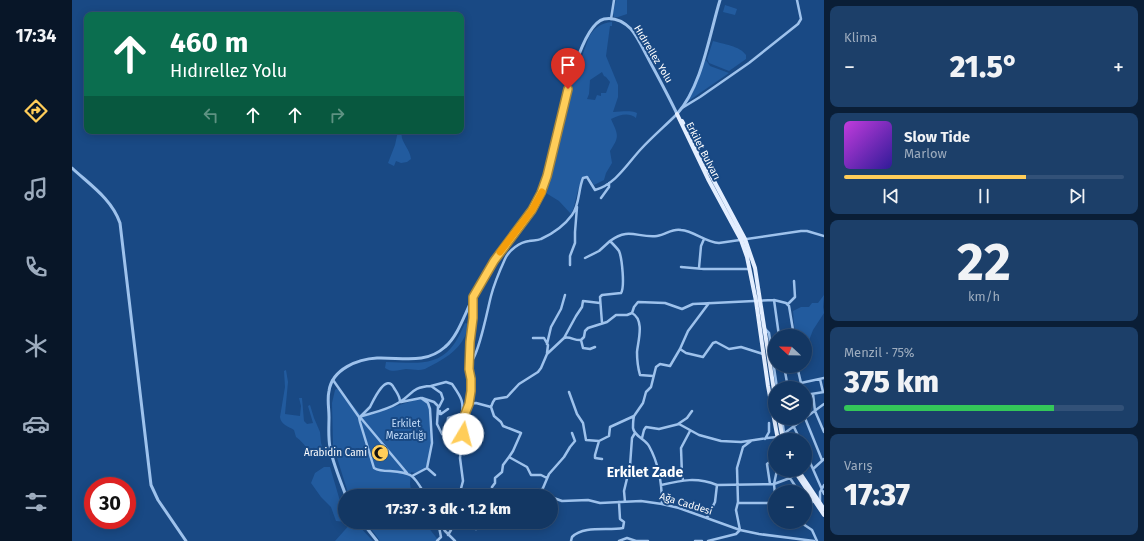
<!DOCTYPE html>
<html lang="tr">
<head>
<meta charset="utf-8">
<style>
  body { margin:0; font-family:"Fira Sans",sans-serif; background:#1c3f69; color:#f1f3f6; height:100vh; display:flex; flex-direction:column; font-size:15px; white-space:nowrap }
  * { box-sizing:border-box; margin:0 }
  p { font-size:13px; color:#9dacbe }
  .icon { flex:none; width:22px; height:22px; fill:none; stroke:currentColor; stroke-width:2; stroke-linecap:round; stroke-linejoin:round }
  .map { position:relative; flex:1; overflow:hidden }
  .drawer { display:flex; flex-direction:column; gap:6px; padding:6px; background:#0a1e36; width:320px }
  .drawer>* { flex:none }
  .top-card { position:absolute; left:12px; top:12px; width:380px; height:122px; border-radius:8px; box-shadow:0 2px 10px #0003,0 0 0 1px #325178; background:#0b6e4f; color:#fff; overflow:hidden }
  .needle { width:26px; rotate:292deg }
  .controls { position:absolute; left:696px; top:329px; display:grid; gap:8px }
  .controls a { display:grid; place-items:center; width:44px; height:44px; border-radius:50%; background:#133763; box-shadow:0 2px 10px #0003,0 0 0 1px #325178; font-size:20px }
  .speed { position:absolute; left:12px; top:477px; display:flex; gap:8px; font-size:20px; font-weight:700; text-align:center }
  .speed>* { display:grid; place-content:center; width:52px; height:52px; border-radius:50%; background:#133763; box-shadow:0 2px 10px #0003,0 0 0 1px #325178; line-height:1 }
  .speed .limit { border:6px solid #d22; background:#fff; color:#111 }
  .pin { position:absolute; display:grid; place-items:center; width:34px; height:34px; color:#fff; margin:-41px -17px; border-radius:50% 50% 50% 0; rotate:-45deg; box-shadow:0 0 4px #0007 }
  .pin .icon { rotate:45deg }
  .me { position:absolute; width:44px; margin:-22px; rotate:8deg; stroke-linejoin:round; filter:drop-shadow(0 0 3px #0008) }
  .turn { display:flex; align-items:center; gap:14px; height:84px; padding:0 20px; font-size:18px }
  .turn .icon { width:52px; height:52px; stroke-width:2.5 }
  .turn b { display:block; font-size:28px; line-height:34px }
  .lanes { display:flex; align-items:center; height:38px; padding:0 20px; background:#0003; justify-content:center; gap:20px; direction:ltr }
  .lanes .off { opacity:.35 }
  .big { font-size:30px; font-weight:800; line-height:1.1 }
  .drawer .widget { flex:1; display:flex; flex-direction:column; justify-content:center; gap:6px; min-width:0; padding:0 14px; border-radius:8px; background:#1c3f69 }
  .drawer .dial { align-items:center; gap:0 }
  .dial b { font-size:52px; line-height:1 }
  .song { display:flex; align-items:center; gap:12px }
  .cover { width:48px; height:48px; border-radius:6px; background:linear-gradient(135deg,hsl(290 70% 55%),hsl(250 70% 35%)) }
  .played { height:4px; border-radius:2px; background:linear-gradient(90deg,#ffcd59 65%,#325178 65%) }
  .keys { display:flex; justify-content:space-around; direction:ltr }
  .heat { display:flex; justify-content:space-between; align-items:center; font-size:22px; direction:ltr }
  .charge { height:6px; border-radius:3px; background:linear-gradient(90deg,#34c759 75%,#325178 0) }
  .trip { position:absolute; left:266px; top:489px; width:220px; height:40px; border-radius:20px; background:#133763; box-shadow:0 2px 10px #0003,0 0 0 1px #325178; font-weight:800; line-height:40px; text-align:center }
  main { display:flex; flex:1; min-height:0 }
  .tabs { display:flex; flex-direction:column; width:72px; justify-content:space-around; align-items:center; background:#081628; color:#9dacbe }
  .tabs .icon { width:28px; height:28px }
  .tabs .active { color:#ffcd59 }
  .tabs b { font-size:18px; color:#f1f3f6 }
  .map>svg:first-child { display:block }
  .green { fill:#225b9e; fill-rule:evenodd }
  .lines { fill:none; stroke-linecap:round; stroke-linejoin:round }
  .minor { stroke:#9ec2ec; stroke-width:2.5 }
  .tertiary { stroke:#9ec2ec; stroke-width:3 }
  .primary { stroke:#e3eeff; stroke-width:4 }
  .route-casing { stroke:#a6853a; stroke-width:10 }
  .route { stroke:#ffcd59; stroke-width:7 }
  .slow { stroke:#f59e0b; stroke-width:7 }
  .labels { text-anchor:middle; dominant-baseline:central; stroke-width:4; stroke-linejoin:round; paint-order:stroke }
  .street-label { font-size:10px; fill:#fff; stroke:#194984 }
  .park-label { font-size:10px; fill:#c3dcf9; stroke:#194984 }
  .poi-label { font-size:10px; fill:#fff; stroke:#194984; text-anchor:end }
  .district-label { font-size:14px; font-weight:bold; fill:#fff; stroke:#194984 }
</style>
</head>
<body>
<main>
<nav class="tabs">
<b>17:34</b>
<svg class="icon active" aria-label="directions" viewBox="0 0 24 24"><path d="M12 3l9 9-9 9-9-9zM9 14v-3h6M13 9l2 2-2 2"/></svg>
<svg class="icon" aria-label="music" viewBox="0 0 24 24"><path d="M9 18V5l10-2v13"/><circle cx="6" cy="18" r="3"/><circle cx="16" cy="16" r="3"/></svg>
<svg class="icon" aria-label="phone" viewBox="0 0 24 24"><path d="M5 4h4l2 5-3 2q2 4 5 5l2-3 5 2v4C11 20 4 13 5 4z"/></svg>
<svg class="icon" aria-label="climate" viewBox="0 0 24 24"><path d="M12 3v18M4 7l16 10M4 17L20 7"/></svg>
<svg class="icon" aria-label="car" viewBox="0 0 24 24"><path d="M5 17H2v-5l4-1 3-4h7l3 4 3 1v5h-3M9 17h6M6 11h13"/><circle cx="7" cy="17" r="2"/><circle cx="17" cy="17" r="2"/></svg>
<svg class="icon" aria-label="filters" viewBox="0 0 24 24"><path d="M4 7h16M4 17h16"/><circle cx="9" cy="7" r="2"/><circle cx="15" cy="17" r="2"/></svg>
</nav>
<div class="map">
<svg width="752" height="541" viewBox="0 0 752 541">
  <rect width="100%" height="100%" fill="#194984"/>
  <path class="green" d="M544,0H555V14L546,17H542L541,13Z
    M653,5L665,9L663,15L651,12Z
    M540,22V26H538L534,56L546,85V97L541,112C550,112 557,110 565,113L564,118C556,112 548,115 539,119C546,135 548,136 538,151L540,163L534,173L532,180L522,185L517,177H512C504,187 505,203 499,214L487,201L474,193L478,180L500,84L517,37C522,28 529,23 540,22ZM530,72L532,76L534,77L538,82L534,93H529V96L525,95L523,100L515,99L517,94L518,80Z
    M641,41C651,44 668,46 674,55V59L657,71L637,63L635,59Z
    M634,60L638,66L657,73L612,104L629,67Z
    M326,131H330C327,141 338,148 339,159L335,162L329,163L324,161L322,166L316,163L323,145Z
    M752,295L751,307L752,313L741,330L733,351V336H723L721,311L729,307H737L740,303H746Z
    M393,323L397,324C393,343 382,353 366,362C362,364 357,367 353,369C346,371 340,369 334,369C327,370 320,373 313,368L314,362C337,362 362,368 379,348C385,341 389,332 393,323Z
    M214,370L216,382L213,414L228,416L229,406L227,398H230L232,421L235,424L241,423L236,406L238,405L242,418L248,432L249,443L252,453L250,456C238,456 233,443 224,437L222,430C216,426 209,425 208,417L213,387L212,371Z
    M264,389H266L291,417L346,399L353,400L358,405L360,441L354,468L343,473L339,472L338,484L340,496H277L261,445L260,403L263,390Z
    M252,467H258L268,501L273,511L274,522L264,521L259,507L249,497L239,483L243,473Z
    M280,522H283L301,541H263Z
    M294,522H352L367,541H308Z"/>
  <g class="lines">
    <path class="minor" d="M539,19L542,0
      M610,108L628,97L677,63L726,24L729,19L725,0
      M529,198L537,187V183
      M513,258L527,251L538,241
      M498,265V256L503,243V232L505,207
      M609,267L632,269H678
      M627,268L629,246L632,239
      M702,300L707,336
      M716,304L723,297L722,281
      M560,313L562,307L566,302L593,303L610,309L621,304L702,300L714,303L717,306L722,336
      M560,313C573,320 566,341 565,352C565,360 566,368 568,375L581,376
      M530,323L528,297L530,295L549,293C553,287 550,258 547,251C545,248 541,244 538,241C557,227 565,238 585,236C594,235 600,228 609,230C622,231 633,242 647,243L729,231H735L752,236
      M692,328L697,333L705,388
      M461,338H472L476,345L475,353
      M492,338L504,316L510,307L511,301L528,303
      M509,340L511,348L518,349L523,347
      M475,344L479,327L489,309L493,295
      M699,344H703
      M608,349L614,353L631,357L641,343L644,342L657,349L669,347L691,354
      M397,364C406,360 416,307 419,296C422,284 428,270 433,259C437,250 448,242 457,241C461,240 465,241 469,239C480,234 492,226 500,215C508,204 506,190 511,178L515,177L523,190C544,184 555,164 569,149C580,137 593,126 605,114
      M712,366L716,388
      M725,366L729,383
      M748,379L751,392
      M261,380L287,417L288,422L302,468C307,471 312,471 318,471C342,473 341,475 354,496
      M359,386L374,382L380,384C389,397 393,402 389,418L391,419
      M715,386L752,378
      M497,392L505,414L511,423L514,440L527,441
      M741,394L743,411L752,432
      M733,395L752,392
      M329,402L349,398L356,403L358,409L360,443L355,468L340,476
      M397,404L404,403L419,407L422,416L429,422L431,426L449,433L441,451L437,457L455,467L459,475H469L475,478
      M366,407L365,424L370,434L373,433L375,428L376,418L389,414
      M419,407L421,402L423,399L435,397L447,384L466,372L469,368L475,354L492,338C498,336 503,341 509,340L512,337L513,331L516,328L535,322L544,315H555L560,313
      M368,411V414H369L376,409
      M289,416C292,413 295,410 298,407C301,401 314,372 322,388C325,393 328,396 328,402
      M562,416C561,420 561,424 561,428C562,436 573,439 577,446C587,464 590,484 590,504
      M287,417C300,413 315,410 326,403C341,395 338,387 359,386L369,393L371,399L367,407L362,402L350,398
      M288,417L335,473
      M710,418L712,433
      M720,418L722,427L728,440
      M733,418L750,460
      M606,424L615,418L620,411
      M570,438L572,430L574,427L587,429L607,424L627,435L649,441L669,442L695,438L705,437L710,435L752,404
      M693,439L697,432V423
      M733,451L752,494
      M530,459L523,458V455L527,441L537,436L538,427L562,416L571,403L574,392L579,387L584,367L588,364L598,366L608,349L616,331L637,303
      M355,468L363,475
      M741,469L752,459
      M718,478L727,492
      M611,480L610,475L609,448L618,431
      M698,484L695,464L703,458
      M589,485C610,480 625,477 645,485
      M468,493L476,496
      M703,495L702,484L705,470
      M387,496L391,481L388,458L391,432V419L397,404L399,391V379L397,369L398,342L401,318V298
      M420,496V487L423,483V478L430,472L431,465L437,457
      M464,496L471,488L477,474L492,457L498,447L503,441L500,433
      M479,497L490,501L516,500L528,503L569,501L590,504L607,508L668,530L687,534L742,541
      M748,501V492L752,485
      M553,502L552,491L558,466L560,438L563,433
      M666,503H698L701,500L703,495
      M733,507L742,501
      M635,518L643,502L645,485L702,484L718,478L724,473
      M367,522L373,531L383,541
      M728,522L740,530L745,541
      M376,535L379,530L377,526L378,523H388L404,529L411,527L415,522
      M365,541L369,537L366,522
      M499,541L500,537C512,525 536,531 551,528L552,522L548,519L547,502
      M547,541L555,538L564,541H576
      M623,541H630
      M636,541L664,534L668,530L664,510L666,502L665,468L671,447L679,441"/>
    <path class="tertiary" d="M0,168C17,184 40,199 48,223L79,485L86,500L114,541
      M274,496C269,482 260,461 258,447C256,437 257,427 257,417C257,408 255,399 257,391C260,369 286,359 305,358C329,357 353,365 373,347C387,335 393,312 402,296C413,274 426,253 442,233C453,218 465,205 472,187C483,157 501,27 532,19C542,17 552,22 559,29C566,37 571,49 576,58C586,77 596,95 605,114C630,86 637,36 648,0
      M290,522L305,541"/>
    <path class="primary" d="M605,114L636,179L669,240L675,257L684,301L696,386L706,440
      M610,121L673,239L683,268L703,397
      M707,418L711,440
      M722,470L752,515
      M726,470L752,509"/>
  </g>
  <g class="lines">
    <defs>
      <path id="route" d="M391,434V419L397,404L399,391V379L397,369L398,342L401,318V297L422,261L460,210L469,193L475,176L496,89"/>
    </defs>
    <use href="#route" class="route-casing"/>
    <use href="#route" class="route"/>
    <path class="slow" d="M428,252L460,210L470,192"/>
  </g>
  <defs>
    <symbol id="mosque-disc" viewBox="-11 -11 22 22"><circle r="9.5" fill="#ffcd59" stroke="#194984"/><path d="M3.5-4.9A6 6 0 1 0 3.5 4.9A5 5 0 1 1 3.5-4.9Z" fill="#111"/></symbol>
  </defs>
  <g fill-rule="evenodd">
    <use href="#mosque-disc" x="298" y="443" width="20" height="20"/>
  </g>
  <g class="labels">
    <g class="street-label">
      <text transform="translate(581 54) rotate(59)">Hıdırellez Yolu</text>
      <text transform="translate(631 151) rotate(63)">Erkilet Bulvarı</text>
      <text transform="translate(614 504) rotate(17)">Ağa Caddesi</text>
    </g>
    <g class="park-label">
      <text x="334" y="424">Erkilet<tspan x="334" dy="12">Mezarlığı</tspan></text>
    </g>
    <g class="poi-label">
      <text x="295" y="453">Arabidin Cami</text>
    </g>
    <g class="district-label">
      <text x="573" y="472">Erkilet Zade</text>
    </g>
  </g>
</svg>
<div class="controls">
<a><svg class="needle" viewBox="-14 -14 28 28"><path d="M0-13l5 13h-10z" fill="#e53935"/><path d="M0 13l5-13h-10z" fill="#9dacbe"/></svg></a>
<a><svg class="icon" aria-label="layers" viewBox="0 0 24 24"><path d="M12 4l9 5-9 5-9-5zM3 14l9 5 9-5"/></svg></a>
<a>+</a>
<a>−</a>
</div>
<div class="speed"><div class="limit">30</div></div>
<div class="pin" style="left:496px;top:89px;background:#d93025"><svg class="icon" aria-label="arrive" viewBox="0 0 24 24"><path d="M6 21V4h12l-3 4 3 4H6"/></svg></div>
<svg class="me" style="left:391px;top:434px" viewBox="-20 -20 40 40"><circle r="19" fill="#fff"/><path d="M0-13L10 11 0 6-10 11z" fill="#ffcd59"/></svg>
<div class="trip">17:37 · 3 dk · 1.2 km</div>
<div class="top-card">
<div class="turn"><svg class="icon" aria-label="ahead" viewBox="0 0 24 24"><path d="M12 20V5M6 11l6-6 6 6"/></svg><div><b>460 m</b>Hıdırellez Yolu</div></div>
<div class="lanes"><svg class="icon off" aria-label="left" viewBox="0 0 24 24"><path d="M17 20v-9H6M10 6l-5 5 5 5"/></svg><svg class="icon" aria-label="ahead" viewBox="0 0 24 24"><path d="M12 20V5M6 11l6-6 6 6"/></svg><svg class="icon" aria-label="ahead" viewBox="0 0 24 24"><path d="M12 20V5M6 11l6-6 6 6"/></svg><svg class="icon off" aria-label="right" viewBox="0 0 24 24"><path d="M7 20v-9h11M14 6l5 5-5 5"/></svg></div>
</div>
</div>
<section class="drawer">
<div class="widget"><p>Klima</p>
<div class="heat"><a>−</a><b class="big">21.5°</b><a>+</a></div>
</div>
<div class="widget">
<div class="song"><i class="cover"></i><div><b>Slow Tide</b><p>Marlow</p></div></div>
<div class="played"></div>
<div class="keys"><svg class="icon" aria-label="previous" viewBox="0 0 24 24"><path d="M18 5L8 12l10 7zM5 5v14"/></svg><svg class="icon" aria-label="pause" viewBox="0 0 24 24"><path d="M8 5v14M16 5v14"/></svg><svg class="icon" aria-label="next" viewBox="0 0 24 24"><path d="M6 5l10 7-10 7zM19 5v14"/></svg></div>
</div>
<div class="widget dial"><b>22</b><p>km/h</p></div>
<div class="widget"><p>Menzil · 75%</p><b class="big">375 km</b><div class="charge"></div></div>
<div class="widget"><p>Varış</p><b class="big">17:37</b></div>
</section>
</main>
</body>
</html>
